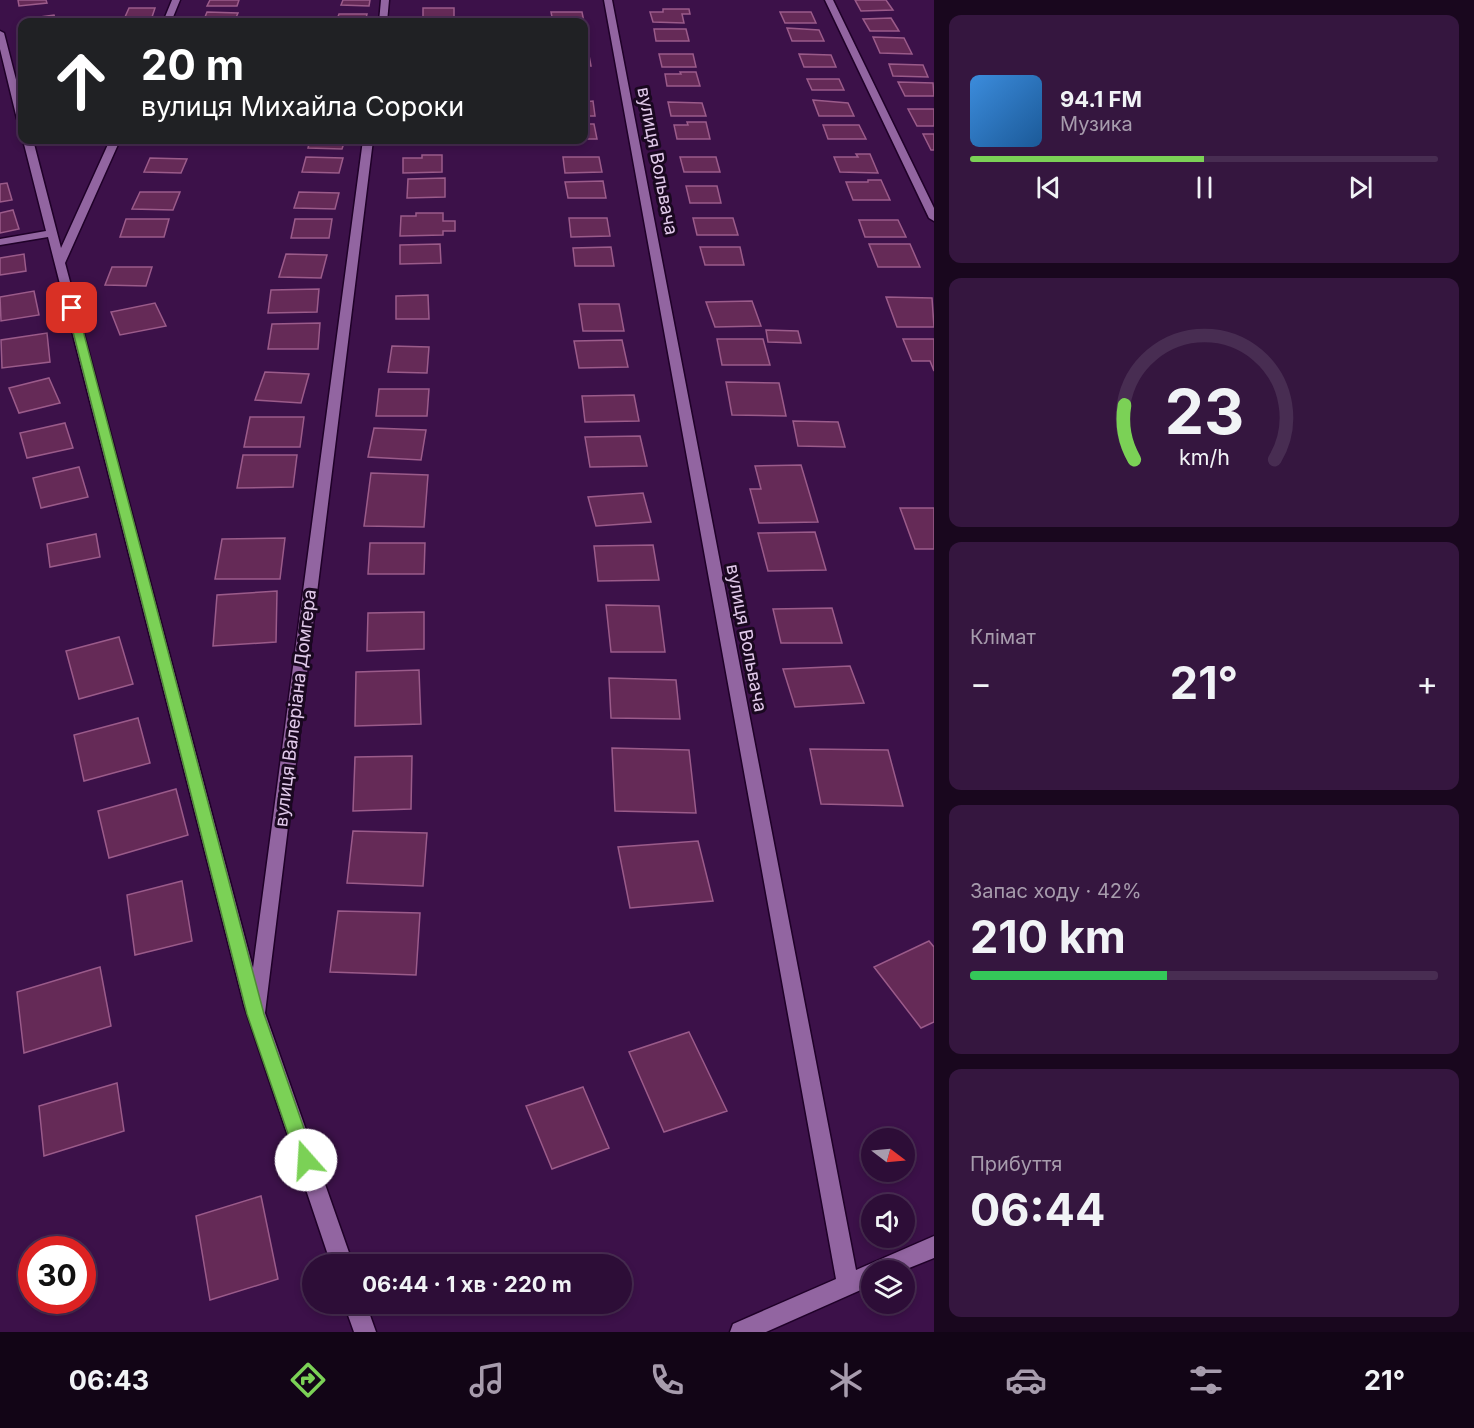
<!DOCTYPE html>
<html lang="uk">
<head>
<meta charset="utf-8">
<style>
  body { margin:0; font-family:Inter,sans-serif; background:#35163f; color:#f1f3f6; height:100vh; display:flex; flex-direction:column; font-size:22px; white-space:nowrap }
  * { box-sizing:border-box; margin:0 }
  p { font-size:20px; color:#a79cad }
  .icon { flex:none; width:33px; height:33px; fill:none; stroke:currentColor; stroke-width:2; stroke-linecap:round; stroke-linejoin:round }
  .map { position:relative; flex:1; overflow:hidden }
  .panel { display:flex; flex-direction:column; gap:15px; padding:15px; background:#19071e; width:540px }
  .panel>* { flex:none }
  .top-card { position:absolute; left:18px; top:18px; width:570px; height:126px; border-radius:12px; box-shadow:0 3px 9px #0003,0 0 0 2px #482d52; background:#202124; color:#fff; overflow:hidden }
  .needle { width:39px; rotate:106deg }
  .tools { position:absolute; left:861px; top:1128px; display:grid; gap:12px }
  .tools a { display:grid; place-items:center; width:54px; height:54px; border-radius:50%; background:#2d0d37; box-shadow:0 3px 9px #0003,0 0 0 2px #482d52; font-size:30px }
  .speed { position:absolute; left:18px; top:1236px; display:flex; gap:12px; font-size:30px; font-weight:700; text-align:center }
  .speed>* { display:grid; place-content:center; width:78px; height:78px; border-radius:50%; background:#2d0d37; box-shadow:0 3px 9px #0003,0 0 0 2px #482d52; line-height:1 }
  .speed .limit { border:9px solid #d22; background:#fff; color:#111 }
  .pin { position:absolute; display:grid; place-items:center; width:51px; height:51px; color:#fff; margin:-26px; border-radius:12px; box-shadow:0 3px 9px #0006 }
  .me { position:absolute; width:66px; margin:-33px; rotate:341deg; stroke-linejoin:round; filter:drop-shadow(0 0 4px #0008) }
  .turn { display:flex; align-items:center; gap:21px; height:126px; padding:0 24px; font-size:27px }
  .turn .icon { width:78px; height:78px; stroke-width:2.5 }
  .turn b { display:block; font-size:42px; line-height:51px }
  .big { font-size:45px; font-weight:700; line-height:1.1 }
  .panel .widget { flex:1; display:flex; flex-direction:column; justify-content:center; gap:9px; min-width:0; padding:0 21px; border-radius:12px; background:#35163f }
  .panel .dial { align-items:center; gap:0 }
  .dial svg { height:156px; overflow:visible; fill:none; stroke:#482d52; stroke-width:7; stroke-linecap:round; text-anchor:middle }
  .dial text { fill:#f1f3f6; stroke:none }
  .song { display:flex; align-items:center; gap:18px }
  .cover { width:72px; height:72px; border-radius:9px; background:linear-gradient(135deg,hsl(210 70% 55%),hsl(210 70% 35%)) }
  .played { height:6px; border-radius:3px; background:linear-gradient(90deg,#7bd156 50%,#482d52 50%) }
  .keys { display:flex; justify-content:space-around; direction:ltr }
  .heat { display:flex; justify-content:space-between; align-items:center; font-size:33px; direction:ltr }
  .charge { height:9px; border-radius:4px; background:linear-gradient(90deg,#34c759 42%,#482d52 0) }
  .trip { position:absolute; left:302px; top:1254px; width:330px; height:60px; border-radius:30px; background:#2d0d37; box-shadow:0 3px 9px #0003,0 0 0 2px #482d52; font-weight:700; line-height:60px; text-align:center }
  .menu { display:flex; height:96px; justify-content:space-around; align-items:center; background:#120516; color:#a79cad }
  .menu .icon { width:42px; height:42px }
  .menu .current { color:#7bd156 }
  .menu b { font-size:27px; color:#f1f3f6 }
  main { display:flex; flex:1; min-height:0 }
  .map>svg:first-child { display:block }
  .building { fill:#652a57; stroke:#9b5b8a; stroke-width:1.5 }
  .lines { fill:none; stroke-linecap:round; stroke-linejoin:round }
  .minor-casing { stroke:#1f0128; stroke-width:3 }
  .minor { fill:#9265a1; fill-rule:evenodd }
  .route { fill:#7bd156; stroke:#508838; stroke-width:1.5 }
  .labels { text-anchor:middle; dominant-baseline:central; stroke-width:6; stroke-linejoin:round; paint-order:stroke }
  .street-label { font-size:18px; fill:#e2caeb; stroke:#1a0820 }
</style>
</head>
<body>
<main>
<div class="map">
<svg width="934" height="1332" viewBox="0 0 934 1332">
  <rect width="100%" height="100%" fill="#3c1149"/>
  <path class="building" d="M18,0H46L47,3L19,6Z
    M210,0H239L237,6H207Z
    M343,0H370L369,6L341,5Z
    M855,0H886L893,10L861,11Z
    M129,8H155L152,17H125Z
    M423,8H454V21L423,22Z
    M663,9H689L690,14H682L684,23L653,22L650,12H663Z
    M207,12L238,13L234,22H203Z
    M551,12H582L584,22H553Z
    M780,12H811L816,23H785Z
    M339,14H367L365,22H336Z
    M54,15L56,22H25L24,19Z
    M891,18L899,31H870L863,19Z
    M787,28L819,30L824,41H792Z
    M654,29H686L689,41H656Z
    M873,37L904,38L912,54L880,53Z
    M584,50H588L591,66H584Z
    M659,54H693L696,67H662Z
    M799,54L831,55L836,67H804Z
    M889,64L923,65L928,77L893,76Z
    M680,72H696L700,86H667L665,74H681Z
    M807,79H839L844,90H812Z
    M898,82L933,83L934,96H905Z
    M813,100L848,103L854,116H819Z
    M593,101L595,116H584V102Z
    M668,102L702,103L706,116H671Z
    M908,109H934V126H917Z
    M687,122H706L710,139H677L674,125H688Z
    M584,124H594L597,139H584Z
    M823,125H859L866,139H828Z
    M923,134H934V150H931Z
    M66,140H95L92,145H64Z
    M310,140H345L342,149L308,148Z
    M856,154H870L878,173L840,172L834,157H858Z
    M422,155H442V172L403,173V158H422Z
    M306,157L343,158L339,173L302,172Z
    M563,157H599L602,172L565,173Z
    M680,157H716L720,172H684Z
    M150,158L187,159L181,173L144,172Z
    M445,178V197L407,198L408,179Z
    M868,180H881L890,200H853L846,182H868Z
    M603,181L606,198H568L565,182Z
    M7,183L12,200L0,202V184Z
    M686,186H717L721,203H690Z
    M140,192H180L173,210L132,209Z
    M299,192L339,193L335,209L294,208Z
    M13,210L19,229L0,233V213Z
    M416,213H443V221H455V231H443V235L400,236L401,216H416Z
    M569,218H607L610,236L571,237Z
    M693,218H733L738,235H697Z
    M126,219H169L164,237H120Z
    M295,219H332L329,238H291Z
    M859,220H898L906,237H865Z
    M440,244L441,263L400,264V245Z
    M869,244H910L920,267H878Z
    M611,247L614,266H575L573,248Z
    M700,247H740L744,265H705Z
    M24,254L26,271L0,275V258Z
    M286,254L327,255L321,278L279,277Z
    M112,267H152L146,286L105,285Z
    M319,289L317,312L268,313L271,290Z
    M34,291L39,315L1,321L0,297Z
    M428,295L429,319H396V296Z
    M886,297L932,298L934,327H897Z
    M752,301L761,326L715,327L706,302Z
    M155,303L166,326L120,335L111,312Z
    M579,304H619L624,331H583Z
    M320,323L318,349H268L272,324Z
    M766,330L798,331L801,343L768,342Z
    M47,333L50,362L2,368L1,340Z
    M717,339H763L770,365H722Z
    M903,339H934V371L930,361H912Z
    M622,340L628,367L579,368L574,341Z
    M392,346L429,347L427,373L388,372Z
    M265,372L309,374L301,403L255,400Z
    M49,378L60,403L19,413L9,388Z
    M726,382L779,383L786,416L732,415Z
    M379,389H429L427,416H376Z
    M634,395L639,421L585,422L582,396Z
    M250,417H304L300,447H244Z
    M793,421L838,422L845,447L798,446Z
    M65,423L73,448L27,458L20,433Z
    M374,428L426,430L421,460L368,457Z
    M640,436L647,466L590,467L585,437Z
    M243,455H297L293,487L237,488Z
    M801,465L818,522L759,523L750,489H761L755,466Z
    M79,467L88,497L41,508L33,478Z
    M371,473L428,475L424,527L364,526Z
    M643,493L651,522L596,526L588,497Z
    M900,508H934V549H915Z
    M815,532L826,570L768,571L758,533Z
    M96,534L100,557L50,567L47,544Z
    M285,538L280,579H215L222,539Z
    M370,543H425L424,574H368Z
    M653,545L659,580L598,581L594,546Z
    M277,591L276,642L213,646L217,595Z
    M606,605L659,606L665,652H611Z
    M832,608L842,643H781L773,609Z
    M424,612V649L367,651L368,613Z
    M119,637L133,684L79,699L66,651Z
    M850,666L864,703L795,707L783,669Z
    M419,670L421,724L355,726L356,672Z
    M609,678L676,680L680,719L611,718Z
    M138,718L150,763L84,781L74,735Z
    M612,748L689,750L696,813L615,811Z
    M810,749L888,750L903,806L821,804Z
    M412,756L411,809L353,811L355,757Z
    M176,789L188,835L109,858L98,811Z
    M353,831L427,833L423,886L347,883Z
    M698,841L713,901L630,908L618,847Z
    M182,881L192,941L135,955L127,895Z
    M338,911L420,913L416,975L330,972Z
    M929,941L934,947V1022L921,1028L874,967Z
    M100,967L111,1026L24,1053L17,992Z
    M689,1032L727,1111L664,1132L629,1052Z
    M117,1083L124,1131L44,1156L39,1106Z
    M583,1087L609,1148L552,1169L526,1106Z
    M261,1196L278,1279L210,1300L196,1216Z"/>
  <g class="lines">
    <defs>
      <path id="minor" d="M172,0H180L171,22H163Z
        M381,0H389L387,22H379Z
        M604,0H612L856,1270L934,1236V1258L904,1270H872V1285L766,1332H730L733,1324L836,1279Z
        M825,0H833L934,208V221L929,218Z
        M0,31L4,33L22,103V122L17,119L0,49Z
        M23,140H33L61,248L110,140H120L65,263L253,968L363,140H373L265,1013L353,1264H331L244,1005L48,237L0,245V239L46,231Z
        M344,1304H366L376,1332H354Z"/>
    </defs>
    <use href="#minor" class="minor-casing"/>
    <use href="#minor" class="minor"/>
  </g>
  <path class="route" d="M68,306L77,308L264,1014L315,1160L313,1166L306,1169L299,1166L297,1160L247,1014L67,308Z"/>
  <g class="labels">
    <g class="street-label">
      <text transform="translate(658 161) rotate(79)">вулиця Вольвача</text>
      <text transform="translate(747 638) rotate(79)">вулиця Вольвача</text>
      <text transform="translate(295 708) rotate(-83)">вулиця Валеріана Домгера</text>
    </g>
  </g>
</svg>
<div class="tools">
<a><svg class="needle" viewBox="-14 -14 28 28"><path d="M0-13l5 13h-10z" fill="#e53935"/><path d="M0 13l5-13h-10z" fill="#a79cad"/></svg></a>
<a><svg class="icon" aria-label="sound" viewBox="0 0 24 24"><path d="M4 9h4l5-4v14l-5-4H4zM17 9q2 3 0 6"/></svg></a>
<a><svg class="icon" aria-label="layers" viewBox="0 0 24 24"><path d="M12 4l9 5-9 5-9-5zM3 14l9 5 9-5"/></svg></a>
</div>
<div class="speed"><div class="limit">30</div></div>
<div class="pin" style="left:72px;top:308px;background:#d93025"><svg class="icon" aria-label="arrive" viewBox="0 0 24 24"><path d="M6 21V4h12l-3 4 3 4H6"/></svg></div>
<svg class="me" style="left:306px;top:1160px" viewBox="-20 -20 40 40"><circle r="19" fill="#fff"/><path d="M0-13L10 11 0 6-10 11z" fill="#7bd156"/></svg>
<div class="trip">06:44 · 1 хв · 220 m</div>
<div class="top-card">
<div class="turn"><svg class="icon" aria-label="ahead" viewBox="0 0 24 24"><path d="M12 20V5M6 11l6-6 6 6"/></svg><div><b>20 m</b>вулиця Михайла Сороки</div></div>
</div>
</div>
<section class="panel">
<div class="widget">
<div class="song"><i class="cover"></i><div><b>94.1 FM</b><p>Музика</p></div></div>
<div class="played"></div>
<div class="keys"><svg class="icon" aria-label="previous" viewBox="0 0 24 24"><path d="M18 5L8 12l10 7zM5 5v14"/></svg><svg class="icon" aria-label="pause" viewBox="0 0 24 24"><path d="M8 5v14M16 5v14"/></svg><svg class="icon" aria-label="next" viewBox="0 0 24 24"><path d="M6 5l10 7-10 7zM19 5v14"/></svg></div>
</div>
<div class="widget dial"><svg viewBox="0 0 100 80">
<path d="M14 69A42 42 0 1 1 86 69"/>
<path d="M14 69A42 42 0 0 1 9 41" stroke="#7bd156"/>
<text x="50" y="56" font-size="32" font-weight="700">23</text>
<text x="50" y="72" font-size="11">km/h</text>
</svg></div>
<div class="widget"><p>Клімат</p>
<div class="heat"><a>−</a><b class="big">21°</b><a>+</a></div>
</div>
<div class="widget"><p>Запас ходу · 42%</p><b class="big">210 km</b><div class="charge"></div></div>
<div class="widget"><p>Прибуття</p><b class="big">06:44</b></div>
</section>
</main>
<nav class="menu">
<b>06:43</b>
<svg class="icon current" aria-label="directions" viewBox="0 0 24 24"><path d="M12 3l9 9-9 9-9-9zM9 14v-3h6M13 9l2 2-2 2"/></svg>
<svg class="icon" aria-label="music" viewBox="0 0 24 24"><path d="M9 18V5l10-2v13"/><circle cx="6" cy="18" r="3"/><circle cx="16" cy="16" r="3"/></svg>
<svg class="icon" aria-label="phone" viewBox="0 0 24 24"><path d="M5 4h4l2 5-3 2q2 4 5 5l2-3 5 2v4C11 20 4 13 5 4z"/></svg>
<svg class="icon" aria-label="climate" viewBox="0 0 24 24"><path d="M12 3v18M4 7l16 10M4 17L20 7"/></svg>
<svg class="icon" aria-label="car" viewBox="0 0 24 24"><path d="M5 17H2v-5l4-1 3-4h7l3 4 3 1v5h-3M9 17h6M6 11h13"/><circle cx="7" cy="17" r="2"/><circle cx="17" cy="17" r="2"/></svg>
<svg class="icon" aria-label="filters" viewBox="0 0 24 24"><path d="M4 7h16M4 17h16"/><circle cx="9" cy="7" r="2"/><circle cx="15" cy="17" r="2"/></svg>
<b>21°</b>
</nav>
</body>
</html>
